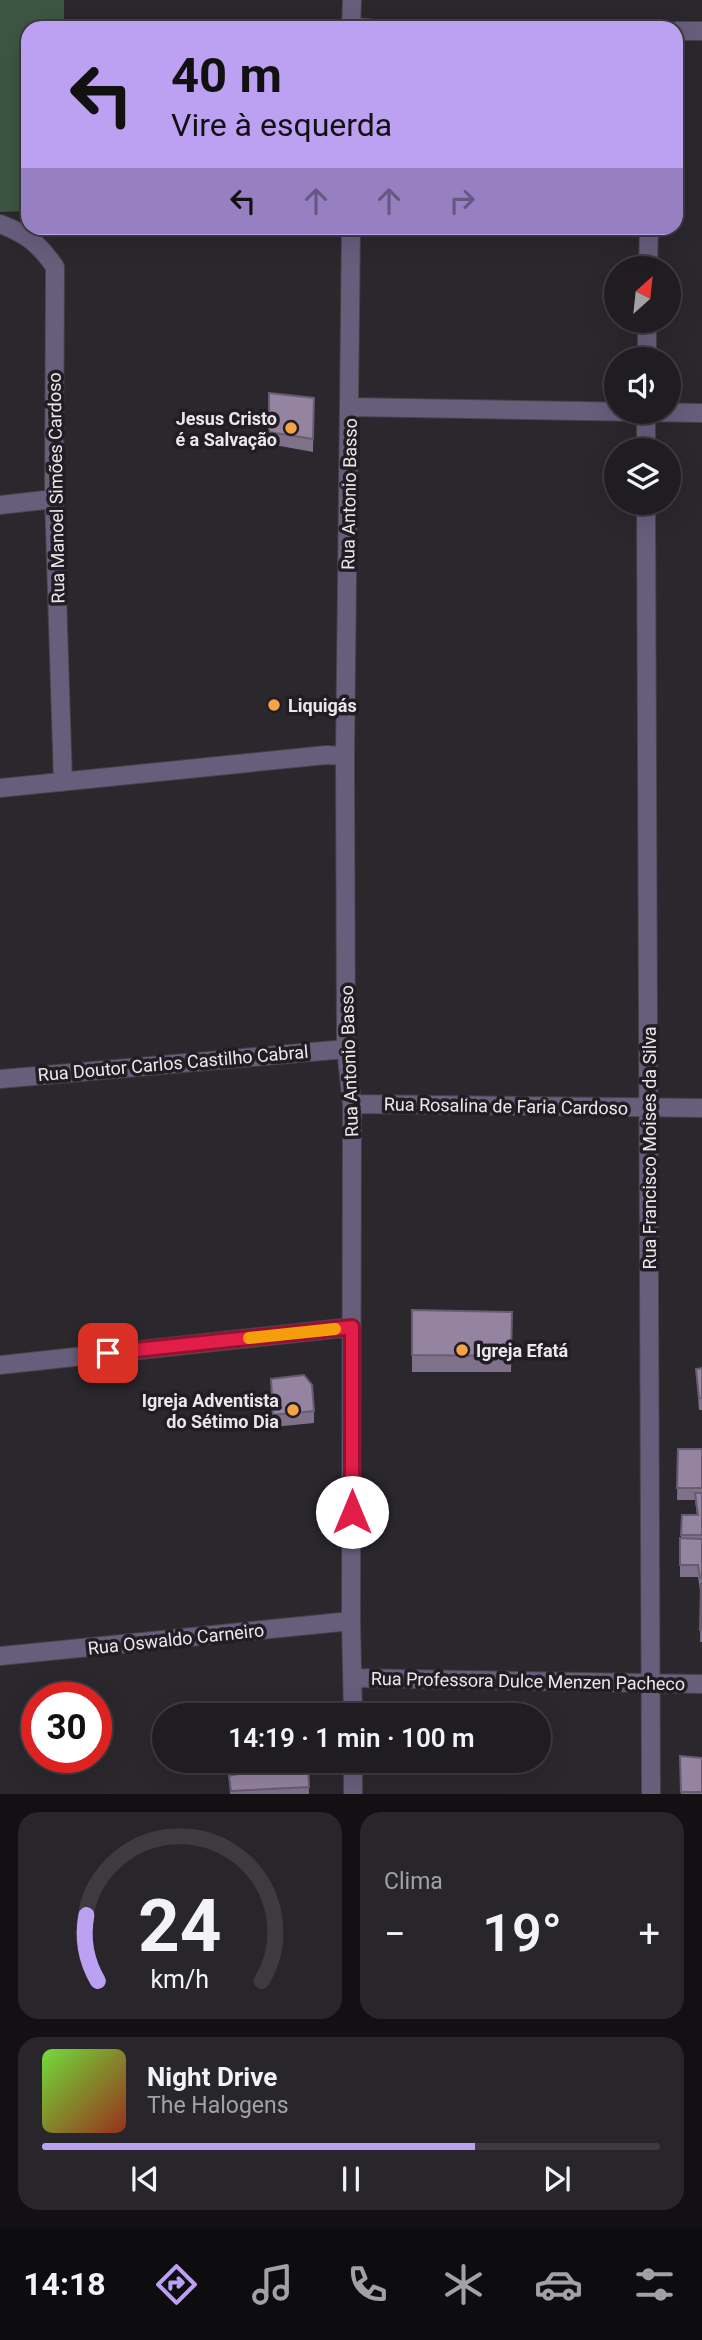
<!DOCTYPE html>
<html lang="pt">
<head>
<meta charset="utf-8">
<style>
  body { margin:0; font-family:Roboto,sans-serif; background:#28262a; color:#f1f3f6; height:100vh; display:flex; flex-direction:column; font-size:26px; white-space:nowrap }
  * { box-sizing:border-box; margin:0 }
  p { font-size:23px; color:#a2a2a5 }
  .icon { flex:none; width:38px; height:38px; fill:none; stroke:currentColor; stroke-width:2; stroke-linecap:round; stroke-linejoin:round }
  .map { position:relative; height:1794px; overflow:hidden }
  .sheet { display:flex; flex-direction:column; gap:18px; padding:18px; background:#121013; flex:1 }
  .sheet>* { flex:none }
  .hud { position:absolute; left:21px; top:21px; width:662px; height:214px; border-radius:21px; box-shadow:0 7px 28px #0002,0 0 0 2px #3d3b40; background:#bca0f2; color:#111; overflow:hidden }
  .needle { width:46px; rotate:27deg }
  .fabs { position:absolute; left:604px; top:256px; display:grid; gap:14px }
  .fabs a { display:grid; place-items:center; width:77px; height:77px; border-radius:50%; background:#201d22; box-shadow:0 7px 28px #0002,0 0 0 2px #3d3b40; font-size:35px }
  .speed { position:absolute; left:21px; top:1682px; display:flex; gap:14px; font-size:35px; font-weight:700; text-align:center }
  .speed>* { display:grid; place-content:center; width:91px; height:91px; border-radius:50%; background:#201d22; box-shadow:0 7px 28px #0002,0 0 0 2px #3d3b40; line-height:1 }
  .speed .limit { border:10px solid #d22; background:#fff; color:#111 }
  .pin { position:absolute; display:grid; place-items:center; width:60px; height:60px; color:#fff; margin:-30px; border-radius:14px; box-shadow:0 4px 10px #0006 }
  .me { position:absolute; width:77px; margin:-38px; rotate:0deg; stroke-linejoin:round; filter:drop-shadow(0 0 5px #0008) }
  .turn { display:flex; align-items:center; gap:24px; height:147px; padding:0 35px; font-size:32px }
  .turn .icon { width:91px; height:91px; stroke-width:2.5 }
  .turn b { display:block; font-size:49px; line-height:60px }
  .lanes { display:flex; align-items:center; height:66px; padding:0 35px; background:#0003; justify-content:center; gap:35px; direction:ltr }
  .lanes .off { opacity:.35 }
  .big { font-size:52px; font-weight:600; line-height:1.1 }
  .sheet .card { flex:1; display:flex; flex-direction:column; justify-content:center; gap:10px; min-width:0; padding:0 24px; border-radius:21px; background:#28262a }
  .sheet .dial { align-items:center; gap:0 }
  .dial svg { height:182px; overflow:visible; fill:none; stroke:#3d3b40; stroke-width:7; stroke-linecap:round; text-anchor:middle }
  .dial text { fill:#f1f3f6; stroke:none }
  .song { display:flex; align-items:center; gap:21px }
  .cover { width:84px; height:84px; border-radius:10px; background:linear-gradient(135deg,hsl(100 70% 55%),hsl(10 70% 35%)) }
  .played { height:7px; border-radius:4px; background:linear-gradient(90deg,#bca0f2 70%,#3d3b40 70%) }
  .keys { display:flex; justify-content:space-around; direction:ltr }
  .heat { display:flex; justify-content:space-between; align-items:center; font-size:38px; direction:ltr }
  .sheet .tiles { flex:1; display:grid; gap:18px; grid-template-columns:1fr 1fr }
  .card:last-child { grid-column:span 2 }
  .trip { position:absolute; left:152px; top:1703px; width:399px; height:70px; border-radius:35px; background:#201d22; box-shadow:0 7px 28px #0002,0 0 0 2px #3d3b40; font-weight:600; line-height:70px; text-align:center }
  .tab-bar { display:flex; height:112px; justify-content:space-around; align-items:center; background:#0d0c0e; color:#a2a2a5 }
  .tab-bar .icon { width:49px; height:49px }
  .tab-bar .current { color:#bca0f2 }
  .tab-bar b { font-size:32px; color:#f1f3f6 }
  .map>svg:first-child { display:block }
  .green { fill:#3d5543 }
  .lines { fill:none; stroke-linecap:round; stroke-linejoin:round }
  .minor-casing { stroke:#454248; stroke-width:20 }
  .minor { stroke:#675e7c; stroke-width:18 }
  .wall { fill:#7f718a }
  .building { fill:#9483a1; stroke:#685c71; stroke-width:2 }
  .route-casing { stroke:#92132f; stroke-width:18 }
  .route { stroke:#e11d48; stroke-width:12 }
  .slow { stroke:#f59e0b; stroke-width:12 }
  .poi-dot { fill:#f5a345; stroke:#211e23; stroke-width:2.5 }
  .labels { text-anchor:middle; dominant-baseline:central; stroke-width:7; stroke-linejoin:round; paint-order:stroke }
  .poi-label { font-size:18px; font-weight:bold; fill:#e9e7eb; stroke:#211e23; text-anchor:end }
  .street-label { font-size:18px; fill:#e9e7eb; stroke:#211e23 }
</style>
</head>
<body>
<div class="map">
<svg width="702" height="1794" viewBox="0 0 702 1794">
  <rect width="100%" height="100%" fill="#2a272d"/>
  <path class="green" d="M0,0H64V28H28V211L0,212Z"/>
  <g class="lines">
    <defs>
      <path id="minor" d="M351,27L369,28
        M351,28L352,0
        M676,31H702
        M0,224C27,234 39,244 55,267L54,499L63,782
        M351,228L345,756L346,1049L352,1104L351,1621L353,1715
        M648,268L649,228
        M647,359V320
        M350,407L702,413
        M646,411V450
        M646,502L651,1794
        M0,505L54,499
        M0,788L326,755L345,756
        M0,1079L346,1049
        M352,1104L702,1108
        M0,1365L352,1327
        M0,1656L351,1621
        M353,1678L702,1684
        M353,1760V1794"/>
    </defs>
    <use href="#minor" class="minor-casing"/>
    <use href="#minor" class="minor"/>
  </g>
  <path class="wall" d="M269,393L314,398L313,452L269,444Z
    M412,1310L512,1328L511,1372H412Z
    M702,1368V1410H699L696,1369Z
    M271,1379L314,1411V1423L273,1427Z
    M678,1449H702V1642H700L701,1590H700L698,1577H680V1538H681L682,1515H697L695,1500H677Z
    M680,1756L702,1758V1794H681Z
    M246,1760H308L309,1794H230L229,1776L249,1772Z"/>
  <path class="building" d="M269,393L314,398L313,439L269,432Z
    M412,1310L512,1312L511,1356L412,1355Z
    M702,1368V1398H699L696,1369Z
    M304,1375L312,1385L314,1411L273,1415L271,1379Z
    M678,1449H702V1488H677Z
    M695,1493H702V1535H681L682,1515H698Z
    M680,1538L702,1539V1578H700L698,1565H680Z
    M702,1583V1630H700L701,1584Z
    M680,1756L702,1758V1792H681Z
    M249,1760H308L309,1787L231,1791L229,1776L251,1771Z"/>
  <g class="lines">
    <defs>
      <path id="route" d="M108,1353L352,1327V1512"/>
    </defs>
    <use href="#route" class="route-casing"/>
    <use href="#route" class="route"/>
    <path class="slow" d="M249,1338L335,1329"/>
  </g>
  <g class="poi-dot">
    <circle cx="291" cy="428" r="7"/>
    <circle cx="274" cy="705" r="7"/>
    <circle cx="462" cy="1350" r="7"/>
    <circle cx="293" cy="1410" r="7"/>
  </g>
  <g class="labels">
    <g class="poi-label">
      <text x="277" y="418">Jesus Cristo<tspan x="277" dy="21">é a Salvação</tspan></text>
      <text x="288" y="705" text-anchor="start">Liquigás</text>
      <text x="476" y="1350" text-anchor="start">Igreja Efatá</text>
      <text x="279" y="1400">Igreja Adventista<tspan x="279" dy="21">do Sétimo Dia</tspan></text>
    </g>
    <g class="street-label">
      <text transform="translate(56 488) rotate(-91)">Rua Manoel Simões Cardoso</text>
      <text transform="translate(349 494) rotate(-89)">Rua Antonio Basso</text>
      <text transform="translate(349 1061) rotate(-92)">Rua Antonio Basso</text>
      <text transform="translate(173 1063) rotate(-5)">Rua Doutor Carlos Castilho Cabral</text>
      <text transform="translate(506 1106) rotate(1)">Rua Rosalina de Faria Cardoso</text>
      <text transform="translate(649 1148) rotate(-90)">Rua Francisco Moises da Silva</text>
      <text transform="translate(176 1639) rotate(-6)">Rua Oswaldo Carneiro</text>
      <text transform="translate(528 1681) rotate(1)">Rua Professora Dulce Menzen Pacheco</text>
    </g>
  </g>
</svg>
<div class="fabs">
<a><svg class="needle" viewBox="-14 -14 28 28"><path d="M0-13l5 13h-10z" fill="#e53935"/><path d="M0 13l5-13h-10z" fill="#a2a2a5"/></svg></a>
<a><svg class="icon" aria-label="sound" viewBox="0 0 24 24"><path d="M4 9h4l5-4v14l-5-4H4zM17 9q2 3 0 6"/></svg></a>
<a><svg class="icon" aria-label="layers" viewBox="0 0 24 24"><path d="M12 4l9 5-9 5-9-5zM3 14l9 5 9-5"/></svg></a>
</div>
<div class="speed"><div class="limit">30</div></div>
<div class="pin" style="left:108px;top:1353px;background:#d93025"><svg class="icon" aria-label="arrive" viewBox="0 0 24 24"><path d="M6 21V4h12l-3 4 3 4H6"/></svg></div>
<svg class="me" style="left:352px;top:1512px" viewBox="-20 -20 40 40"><circle r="19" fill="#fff"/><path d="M0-13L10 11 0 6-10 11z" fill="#e11d48"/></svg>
<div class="trip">14:19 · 1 min · 100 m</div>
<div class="hud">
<div class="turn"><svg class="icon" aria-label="left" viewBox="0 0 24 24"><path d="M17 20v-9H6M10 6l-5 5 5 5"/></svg><div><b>40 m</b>Vire à esquerda</div></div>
<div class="lanes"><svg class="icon" aria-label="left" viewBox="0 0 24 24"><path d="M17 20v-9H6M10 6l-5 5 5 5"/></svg><svg class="icon off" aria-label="ahead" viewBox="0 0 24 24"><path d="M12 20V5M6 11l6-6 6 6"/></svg><svg class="icon off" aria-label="ahead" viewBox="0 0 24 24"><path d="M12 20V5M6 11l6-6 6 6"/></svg><svg class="icon off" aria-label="right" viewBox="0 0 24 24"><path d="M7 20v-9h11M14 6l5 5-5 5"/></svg></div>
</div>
</div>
<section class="sheet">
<div class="tiles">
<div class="card dial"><svg viewBox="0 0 100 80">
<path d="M14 69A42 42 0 1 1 86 69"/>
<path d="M14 69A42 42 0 0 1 9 40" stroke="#bca0f2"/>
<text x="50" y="56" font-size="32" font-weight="700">24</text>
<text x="50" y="72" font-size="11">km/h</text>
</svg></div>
<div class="card"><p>Clima</p>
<div class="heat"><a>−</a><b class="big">19°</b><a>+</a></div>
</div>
<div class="card">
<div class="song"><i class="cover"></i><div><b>Night Drive</b><p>The Halogens</p></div></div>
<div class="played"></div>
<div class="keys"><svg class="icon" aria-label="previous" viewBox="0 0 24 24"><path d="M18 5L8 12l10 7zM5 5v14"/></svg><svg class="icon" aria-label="pause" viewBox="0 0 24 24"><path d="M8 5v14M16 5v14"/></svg><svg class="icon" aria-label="next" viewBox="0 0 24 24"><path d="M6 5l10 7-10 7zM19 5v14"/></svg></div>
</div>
</div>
</section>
<nav class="tab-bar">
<b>14:18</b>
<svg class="icon current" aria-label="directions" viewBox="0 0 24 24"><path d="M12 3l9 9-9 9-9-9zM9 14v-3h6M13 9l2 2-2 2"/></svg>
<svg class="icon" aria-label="music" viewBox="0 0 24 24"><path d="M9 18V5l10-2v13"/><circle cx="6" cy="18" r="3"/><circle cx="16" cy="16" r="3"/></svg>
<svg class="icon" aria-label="phone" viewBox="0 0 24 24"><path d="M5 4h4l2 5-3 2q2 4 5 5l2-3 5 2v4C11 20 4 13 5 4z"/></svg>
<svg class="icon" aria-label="climate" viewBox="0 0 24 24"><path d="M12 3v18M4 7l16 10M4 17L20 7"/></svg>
<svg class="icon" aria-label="car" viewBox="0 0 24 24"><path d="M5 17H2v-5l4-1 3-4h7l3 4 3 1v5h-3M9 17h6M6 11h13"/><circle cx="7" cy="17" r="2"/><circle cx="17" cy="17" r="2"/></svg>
<svg class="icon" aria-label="filters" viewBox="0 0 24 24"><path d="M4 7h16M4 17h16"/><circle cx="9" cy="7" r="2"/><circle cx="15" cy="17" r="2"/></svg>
</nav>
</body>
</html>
